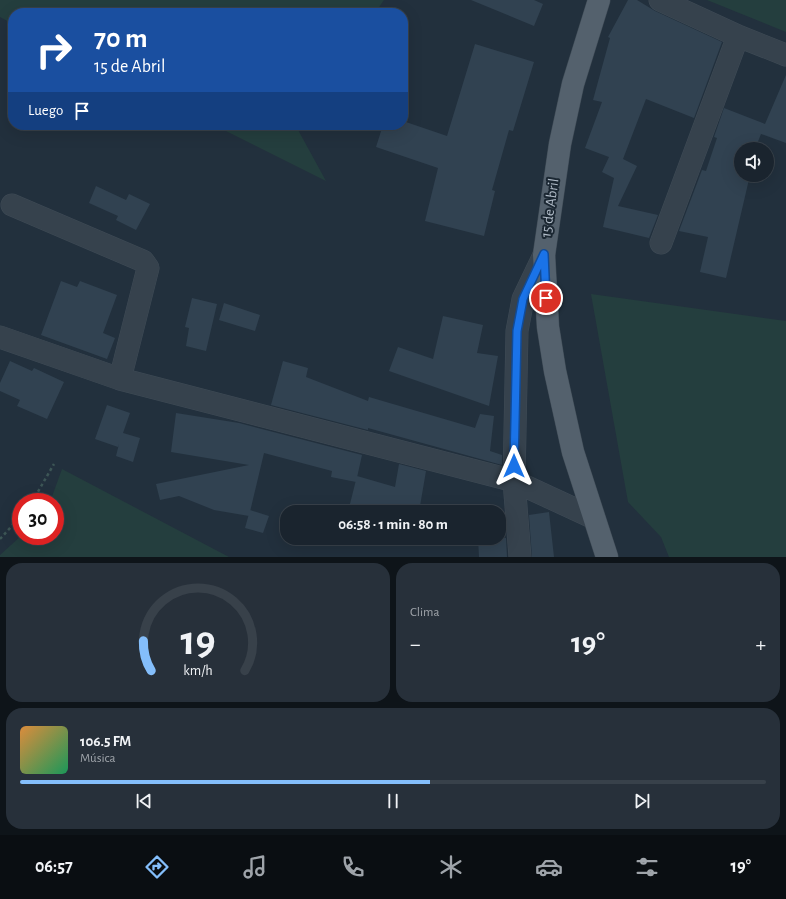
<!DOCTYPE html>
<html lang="es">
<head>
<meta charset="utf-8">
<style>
  body { margin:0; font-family:"Alegreya Sans",sans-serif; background:#27303a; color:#f1f3f6; height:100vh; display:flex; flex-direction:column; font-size:15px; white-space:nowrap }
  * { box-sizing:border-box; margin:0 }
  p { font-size:13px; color:#9fa4aa }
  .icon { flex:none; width:22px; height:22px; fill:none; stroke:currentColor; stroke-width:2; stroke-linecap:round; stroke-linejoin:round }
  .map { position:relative; height:557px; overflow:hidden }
  .panel { display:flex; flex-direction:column; gap:6px; padding:6px; background:#0e1419; flex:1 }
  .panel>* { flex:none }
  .top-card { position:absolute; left:8px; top:8px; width:400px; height:122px; border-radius:16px; box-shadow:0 4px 16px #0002,0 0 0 1px #38414a; background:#1a4fa0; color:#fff; overflow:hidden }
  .buttons { position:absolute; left:734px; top:142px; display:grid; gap:8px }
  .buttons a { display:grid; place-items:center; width:40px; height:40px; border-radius:50%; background:#1a242e; box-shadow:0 4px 16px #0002,0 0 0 1px #38414a; font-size:20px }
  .speed { position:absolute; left:12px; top:493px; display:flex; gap:8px; font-size:20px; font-weight:700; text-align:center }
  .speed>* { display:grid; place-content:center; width:52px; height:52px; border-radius:50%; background:#1a242e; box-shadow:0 4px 16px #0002,0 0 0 1px #38414a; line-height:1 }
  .speed .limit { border:6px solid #d22; background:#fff; color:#111 }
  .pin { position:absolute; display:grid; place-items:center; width:34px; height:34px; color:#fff; margin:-17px; border:2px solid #fff; border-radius:50%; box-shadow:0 1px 4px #0007 }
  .me { position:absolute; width:44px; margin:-22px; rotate:0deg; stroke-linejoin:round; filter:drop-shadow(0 0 3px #0008) }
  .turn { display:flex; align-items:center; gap:14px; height:84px; padding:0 20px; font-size:18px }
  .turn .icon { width:52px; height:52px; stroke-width:2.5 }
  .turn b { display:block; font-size:28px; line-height:34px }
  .then { display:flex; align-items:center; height:38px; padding:0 20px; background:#0003; gap:8px; font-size:15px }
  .big { font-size:30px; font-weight:700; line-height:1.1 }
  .panel .card { flex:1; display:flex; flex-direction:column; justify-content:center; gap:6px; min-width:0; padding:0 14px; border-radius:16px; background:#27303a }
  .panel .dial { align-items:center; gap:0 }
  .dial svg { height:104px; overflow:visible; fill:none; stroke:#38414a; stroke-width:7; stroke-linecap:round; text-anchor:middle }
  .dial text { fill:#f1f3f6; stroke:none }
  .song { display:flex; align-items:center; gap:12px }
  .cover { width:48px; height:48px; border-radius:6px; background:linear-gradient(135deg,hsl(30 70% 55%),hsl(150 70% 35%)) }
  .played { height:4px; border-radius:2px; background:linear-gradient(90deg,#84befb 55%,#38414a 55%) }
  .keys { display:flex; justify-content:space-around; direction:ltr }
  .heat { display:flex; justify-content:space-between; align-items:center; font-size:22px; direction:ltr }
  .panel .tiles { flex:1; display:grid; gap:6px; grid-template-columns:1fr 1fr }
  .card:last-child { grid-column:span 2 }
  .trip { position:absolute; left:280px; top:505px; width:226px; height:40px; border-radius:16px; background:#1a242e; box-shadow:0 4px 16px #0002,0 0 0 1px #38414a; font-weight:700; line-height:40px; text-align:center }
  .tab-bar { display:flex; height:64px; justify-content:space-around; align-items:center; background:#0a0e12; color:#9fa4aa }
  .tab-bar .icon { width:28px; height:28px }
  .tab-bar .active { color:#84befb }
  .tab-bar b { font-size:18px; color:#f1f3f6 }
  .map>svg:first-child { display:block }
  .green { fill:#243e3e }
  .building { fill:#314251 }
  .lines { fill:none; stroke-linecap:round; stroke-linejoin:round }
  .street-casing { stroke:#3f4b56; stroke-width:23 }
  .primary-casing { stroke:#3f4b56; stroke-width:23 }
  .path { stroke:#3d5656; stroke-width:2.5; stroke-dasharray:3 3; stroke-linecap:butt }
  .street { stroke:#36424d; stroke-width:22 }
  .primary { stroke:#54616d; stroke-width:22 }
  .route-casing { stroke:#114b97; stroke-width:10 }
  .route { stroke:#1a73e8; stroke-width:7 }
  .labels { text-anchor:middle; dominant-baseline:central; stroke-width:4; stroke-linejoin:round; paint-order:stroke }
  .street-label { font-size:15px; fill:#b2bdc9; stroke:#1b2732 }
</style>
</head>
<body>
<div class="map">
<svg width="786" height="557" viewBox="0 0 786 557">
  <rect width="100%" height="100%" fill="#22303d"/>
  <path class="green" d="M0,0H384L375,13H13V24L0,17Z
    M707,0H786V32Z
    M214,125H299L297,128L326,181Z
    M591,294L786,321V557H669L661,537L628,502Z
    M62,469L229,557H0V555L21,536H55V502H50Z"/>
  <path class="building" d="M471,0H534L543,4L534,26Z
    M628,0H637L655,11L722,42L694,118L646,99L623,159L637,166L618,206L658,215L649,238L603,227L614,178L602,172L609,157L585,148L602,102L593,100L610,38L608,37Z
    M475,44L534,62L513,131L509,130L492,190L495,191L484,236L425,221L438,168L376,147L383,125H403V121L447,136Z
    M786,75V143L761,134L755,149H741V175H750L726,278L700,272L708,237L679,231L702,170L706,171L717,138L714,137L724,108L765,124Z
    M96,186L126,200L129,194L150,204L136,230L116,220L118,216L89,203Z
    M61,281L77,287L80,281L117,295L103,333L115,338L107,359L41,335Z
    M192,298L217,304L206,351L186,346L189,328L185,327Z
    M224,303L260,315L255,331L219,320Z
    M443,316L483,325L477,353L498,356L489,406L389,371L398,347L433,359Z
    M10,361L32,371L34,368L64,382L47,419L17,406L20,400L0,391V383Z
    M283,361L308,368L306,377L368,401L369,397L475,428L480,414L494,416L490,451L502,455V465L368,428V430L271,405Z
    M107,405L130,413L123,433L140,438L133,462L116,456L119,444L118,447L95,439Z
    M176,413L239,423L362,455L356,482L331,477L332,471L264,453L249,516L214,510L179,496L160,500L156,484L249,465L171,452Z
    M399,464L426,471L419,512H348L357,476L395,487Z
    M250,510L269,516L263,533L245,528Z
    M549,512L554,557H532L529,515Z
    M478,538H506L507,557H479Z"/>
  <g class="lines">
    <defs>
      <path id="street" d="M660,0L738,36L786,55
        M12,205L143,261L148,268L120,379
        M661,243L738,36
        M0,337L120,379L514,481L594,518
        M520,557L514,481L517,331L523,299L544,255"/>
      <path id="primary" d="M599,0L573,84L560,144L544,255L548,327L555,371L573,452L607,557"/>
    </defs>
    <use href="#street" class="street-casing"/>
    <use href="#primary" class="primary-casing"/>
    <path class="path" d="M32,502L54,464
      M0,539L21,516"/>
    <use href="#street" class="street"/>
    <use href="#primary" class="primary"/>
  </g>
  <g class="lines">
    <defs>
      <path id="route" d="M514,466L517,331L523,299L544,254L546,298"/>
    </defs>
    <use href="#route" class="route-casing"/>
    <use href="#route" class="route"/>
  </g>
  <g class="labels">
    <g class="street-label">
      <text transform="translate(550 208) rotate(-82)">15 de Abril</text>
    </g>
  </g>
</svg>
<div class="buttons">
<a><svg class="icon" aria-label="sound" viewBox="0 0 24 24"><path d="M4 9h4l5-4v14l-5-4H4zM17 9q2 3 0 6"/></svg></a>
</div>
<div class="speed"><div class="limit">30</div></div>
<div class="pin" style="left:546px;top:298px;background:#d93025"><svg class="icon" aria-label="arrive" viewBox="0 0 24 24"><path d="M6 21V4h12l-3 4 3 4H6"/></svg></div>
<svg class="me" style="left:514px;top:466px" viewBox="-20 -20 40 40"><path d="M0-17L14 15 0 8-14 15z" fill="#1a73e8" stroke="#fff" stroke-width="4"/></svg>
<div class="trip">06:58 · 1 min · 80 m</div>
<div class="top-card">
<div class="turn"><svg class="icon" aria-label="right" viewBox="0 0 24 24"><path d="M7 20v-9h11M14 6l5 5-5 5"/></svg><div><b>70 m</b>15 de Abril</div></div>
<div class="then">Luego<svg class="icon" aria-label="arrive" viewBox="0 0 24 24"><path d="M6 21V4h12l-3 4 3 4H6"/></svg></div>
</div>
</div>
<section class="panel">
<div class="tiles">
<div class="card dial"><svg viewBox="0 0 100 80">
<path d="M14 69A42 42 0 1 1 86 69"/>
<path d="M14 69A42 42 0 0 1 8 46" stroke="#84befb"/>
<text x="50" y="56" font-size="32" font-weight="700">19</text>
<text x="50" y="72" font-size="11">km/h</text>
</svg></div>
<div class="card"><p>Clima</p>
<div class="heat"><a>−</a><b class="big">19°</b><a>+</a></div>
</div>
<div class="card">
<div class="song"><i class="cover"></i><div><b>106.5 FM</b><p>Música</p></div></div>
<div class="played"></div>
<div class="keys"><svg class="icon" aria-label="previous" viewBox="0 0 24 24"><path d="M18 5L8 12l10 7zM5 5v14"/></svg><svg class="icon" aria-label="pause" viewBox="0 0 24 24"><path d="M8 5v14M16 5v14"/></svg><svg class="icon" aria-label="next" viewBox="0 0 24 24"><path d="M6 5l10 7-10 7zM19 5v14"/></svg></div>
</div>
</div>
</section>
<nav class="tab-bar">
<b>06:57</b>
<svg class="icon active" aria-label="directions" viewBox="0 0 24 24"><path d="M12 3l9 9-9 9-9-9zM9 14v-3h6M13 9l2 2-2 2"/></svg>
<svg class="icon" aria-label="music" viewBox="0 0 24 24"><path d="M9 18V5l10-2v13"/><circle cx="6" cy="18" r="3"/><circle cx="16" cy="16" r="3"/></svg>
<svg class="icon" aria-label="phone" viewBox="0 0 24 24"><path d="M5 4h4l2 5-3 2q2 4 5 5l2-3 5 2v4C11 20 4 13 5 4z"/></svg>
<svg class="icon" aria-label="climate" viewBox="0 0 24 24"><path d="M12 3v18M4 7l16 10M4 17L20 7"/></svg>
<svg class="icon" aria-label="car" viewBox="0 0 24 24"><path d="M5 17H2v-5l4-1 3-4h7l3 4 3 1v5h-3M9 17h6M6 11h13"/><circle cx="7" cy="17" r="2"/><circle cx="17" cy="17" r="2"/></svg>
<svg class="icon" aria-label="filters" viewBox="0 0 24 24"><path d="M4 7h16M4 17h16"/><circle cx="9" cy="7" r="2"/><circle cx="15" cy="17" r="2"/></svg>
<b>19°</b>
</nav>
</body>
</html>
